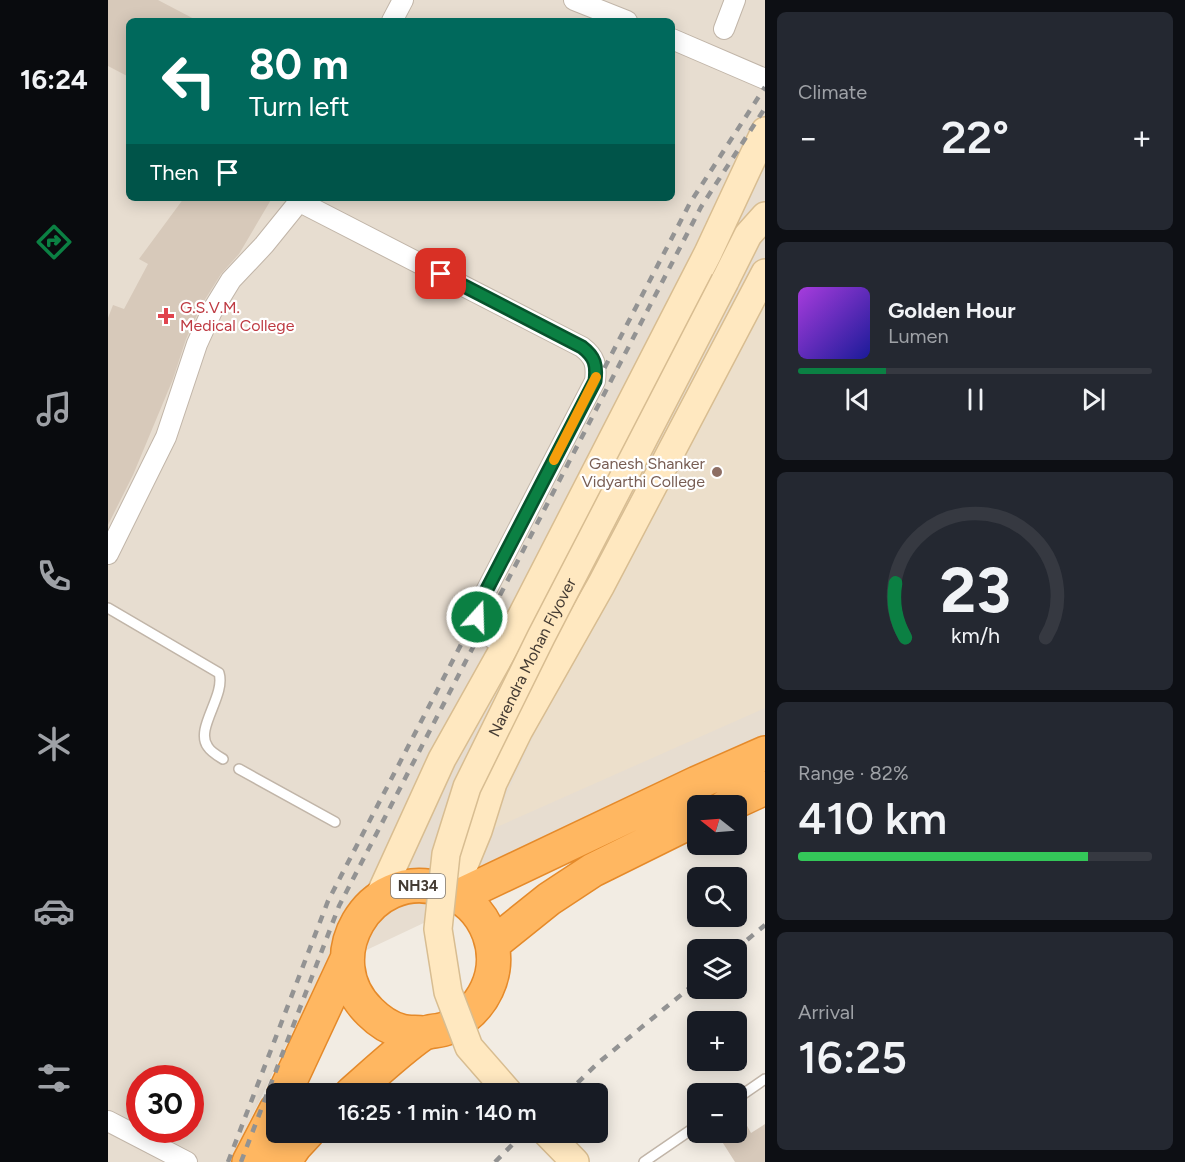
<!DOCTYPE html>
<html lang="en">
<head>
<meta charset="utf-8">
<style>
  body { margin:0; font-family:Figtree,sans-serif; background:#242831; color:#f1f3f6; height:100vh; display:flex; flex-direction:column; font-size:22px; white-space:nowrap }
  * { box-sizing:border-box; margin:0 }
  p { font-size:20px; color:#9ea1a6 }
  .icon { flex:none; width:33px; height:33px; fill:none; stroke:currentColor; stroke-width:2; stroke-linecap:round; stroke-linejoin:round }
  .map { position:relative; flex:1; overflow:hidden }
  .drawer { display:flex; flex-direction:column; gap:12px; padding:12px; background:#0d0f14; width:420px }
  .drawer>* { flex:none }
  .banner { position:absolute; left:18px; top:18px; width:549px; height:183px; border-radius:9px; box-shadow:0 3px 15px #0003; background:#00695c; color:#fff; overflow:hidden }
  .needle { width:39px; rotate:287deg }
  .controls { position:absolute; left:579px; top:795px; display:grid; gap:12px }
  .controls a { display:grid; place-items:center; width:60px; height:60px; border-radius:9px; background:#171b24; box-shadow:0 3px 15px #0003; font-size:30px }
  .speed { position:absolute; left:18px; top:1065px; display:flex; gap:12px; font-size:30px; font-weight:700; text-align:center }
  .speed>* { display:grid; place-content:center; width:78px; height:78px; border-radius:50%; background:#171b24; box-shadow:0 3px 15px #0003; line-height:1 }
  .speed .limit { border:9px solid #d22; background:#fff; color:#111 }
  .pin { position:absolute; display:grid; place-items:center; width:51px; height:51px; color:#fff; margin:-26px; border-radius:12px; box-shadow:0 3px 9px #0006 }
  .me { position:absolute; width:66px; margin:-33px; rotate:20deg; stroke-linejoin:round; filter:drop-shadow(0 0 4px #0008) }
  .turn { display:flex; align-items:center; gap:21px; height:126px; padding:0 24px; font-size:27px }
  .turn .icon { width:78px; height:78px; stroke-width:2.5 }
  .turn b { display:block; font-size:42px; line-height:51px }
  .then { display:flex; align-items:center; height:57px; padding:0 24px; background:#0003; gap:12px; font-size:22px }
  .big { font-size:45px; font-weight:600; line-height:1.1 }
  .drawer .tile { flex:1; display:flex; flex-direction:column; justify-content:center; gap:9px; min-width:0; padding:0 21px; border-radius:9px; background:#242831 }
  .drawer .dial { align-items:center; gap:0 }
  .dial svg { height:156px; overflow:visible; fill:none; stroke:#363941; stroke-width:7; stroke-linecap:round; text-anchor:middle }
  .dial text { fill:#f1f3f6; stroke:none }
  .song { display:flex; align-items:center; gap:18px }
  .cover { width:72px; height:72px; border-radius:9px; background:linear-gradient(135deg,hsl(280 70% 55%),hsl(240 70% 35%)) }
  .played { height:6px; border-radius:3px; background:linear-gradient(90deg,#0b8043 25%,#363941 25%) }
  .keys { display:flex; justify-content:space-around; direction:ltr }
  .heat { display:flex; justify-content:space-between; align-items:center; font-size:33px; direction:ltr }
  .charge { height:9px; border-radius:4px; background:linear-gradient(90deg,#34c759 82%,#363941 0) }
  .trip { position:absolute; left:158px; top:1083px; width:342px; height:60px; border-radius:9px; background:#171b24; box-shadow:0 3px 15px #0003; font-weight:600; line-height:60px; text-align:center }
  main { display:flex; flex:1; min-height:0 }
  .menu { display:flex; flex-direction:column; width:108px; justify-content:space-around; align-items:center; background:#090b0e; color:#9ea1a6 }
  .menu .icon { width:42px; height:42px }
  .menu .selected { color:#0b8043 }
  .menu b { font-size:27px; color:#f1f3f6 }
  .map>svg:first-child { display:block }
  .residential { fill:#e7ddd0; fill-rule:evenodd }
  .education { fill:#ecdfcb }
  .building { fill:#d7c9ba }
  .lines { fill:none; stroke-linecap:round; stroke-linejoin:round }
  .lane-casing { stroke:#c1b5a8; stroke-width:12 }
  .street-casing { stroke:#c1b5a8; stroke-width:22 }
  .secondary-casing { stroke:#d8bd91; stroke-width:30 }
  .highway-casing { stroke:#e58a2a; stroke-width:36 }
  .lane { stroke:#fff; stroke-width:9 }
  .street { stroke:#fff; stroke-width:20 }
  .secondary { stroke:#ffe8c0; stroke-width:27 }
  .highway { stroke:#ffb761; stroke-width:33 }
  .rail { stroke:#939393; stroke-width:4.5; stroke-dasharray:8 8; stroke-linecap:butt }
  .secondary-bridge-casing { stroke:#d8bd91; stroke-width:30; stroke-linecap:butt }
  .secondary-bridge { stroke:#ffe8c0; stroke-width:27 }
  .route-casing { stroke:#07532c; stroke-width:15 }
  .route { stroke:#0b8043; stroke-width:10 }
  .slow { stroke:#f59e0b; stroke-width:10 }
  .health-dot { fill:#e0444e; stroke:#fff; stroke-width:2 }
  .education-dot { fill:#8d6e63; stroke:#fff; stroke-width:2 }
  .labels { text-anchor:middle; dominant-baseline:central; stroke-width:4.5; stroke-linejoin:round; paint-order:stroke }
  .shield { fill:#fff; stroke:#7c7670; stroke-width:1.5 }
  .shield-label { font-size:15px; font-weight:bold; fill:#443b33 }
  .health-label { font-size:16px; fill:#be3a42; stroke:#fff; text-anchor:start }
  .education-label { font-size:16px; fill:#785e54; stroke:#fff; text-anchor:end }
  .street-label { font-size:16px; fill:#443b33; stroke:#fff }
</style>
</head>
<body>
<main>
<nav class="menu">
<b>16:24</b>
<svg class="icon selected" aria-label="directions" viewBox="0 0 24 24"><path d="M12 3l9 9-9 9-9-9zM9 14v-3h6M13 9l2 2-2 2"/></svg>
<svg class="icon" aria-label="music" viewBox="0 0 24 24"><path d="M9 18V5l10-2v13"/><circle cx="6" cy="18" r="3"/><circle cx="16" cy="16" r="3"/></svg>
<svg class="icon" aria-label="phone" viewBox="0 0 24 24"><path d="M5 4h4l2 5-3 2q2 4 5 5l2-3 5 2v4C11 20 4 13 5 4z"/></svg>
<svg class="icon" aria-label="climate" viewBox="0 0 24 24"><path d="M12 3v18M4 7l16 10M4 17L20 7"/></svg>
<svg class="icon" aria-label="car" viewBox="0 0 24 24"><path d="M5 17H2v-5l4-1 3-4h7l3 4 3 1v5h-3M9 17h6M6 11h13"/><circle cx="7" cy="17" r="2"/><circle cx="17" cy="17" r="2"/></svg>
<svg class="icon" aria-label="filters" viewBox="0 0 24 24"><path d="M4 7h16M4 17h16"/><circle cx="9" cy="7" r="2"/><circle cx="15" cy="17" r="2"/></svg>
</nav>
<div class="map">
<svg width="657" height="1162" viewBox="0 0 657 1162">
  <rect width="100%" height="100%" fill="#f2ece3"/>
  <path class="residential" d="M0,0H657V762L214,971L122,1162H0ZM21,21H564V198H21ZM32,1078H82V1130H32Z"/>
  <path class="education" d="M657,296V708L382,830L467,647Z"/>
  <path class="building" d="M0,0H50L90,21H21V77L0,66Z
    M76,198H164L131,254L113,274L93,306L78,339L65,379L25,475L0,525V318L5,305L16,309L40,264L31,259Z
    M638,1124L643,1133L657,1124V1162H627L613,1140L625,1132H628V1130Z"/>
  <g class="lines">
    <defs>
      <path id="lane" d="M0,608L111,673C118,696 86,729 100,747C103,752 110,756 115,759
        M131,769L227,822
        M628,1099L657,1079
        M536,1162L590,1125"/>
      <path id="street" d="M466,0L519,21
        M284,21L295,0
        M616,29L627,0
        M564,39L657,79
        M192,202L474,347C487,357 489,365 487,381L377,593L369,617L372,629L397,647
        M0,554L58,437L89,344L104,311L123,280L156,245L194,198
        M0,1121L79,1162"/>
      <path id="secondary" d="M617,281L640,235L657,216
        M345,892L370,831L385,783L411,730L493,585L657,273
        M270,899L334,759L409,625L600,253L657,131
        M438,1132L467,1162"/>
      <path id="highway" d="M618,806L657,788
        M351,896L589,783L657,753
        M385,944L441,899L485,870L590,818
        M176,1094L239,959
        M243,1094C266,1074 289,1052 313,1035C320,1030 331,1032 339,1028C375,1011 395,973 381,934C373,912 356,896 333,889C261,867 207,959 262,1012C270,1020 281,1028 293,1031C300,1033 308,1032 315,1033
        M141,1162L168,1110
        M176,1162L187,1146L200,1132"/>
    </defs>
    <use href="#lane" class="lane-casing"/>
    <use href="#street" class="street-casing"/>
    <use href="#secondary" class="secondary-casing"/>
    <use href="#highway" class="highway-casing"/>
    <use href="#lane" class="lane"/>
    <use href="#street" class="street"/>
    <use href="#secondary" class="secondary"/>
    <use href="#highway" class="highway"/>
    <path class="rail" d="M627,950L657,925
      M458,1094L490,1063L590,981
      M120,1162L220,901L582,203L657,87
      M133,1162L231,906L593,207L657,108
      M387,1162L417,1132"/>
    <defs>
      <g id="secondary-bridge">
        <path id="s1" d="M402,1094L361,1047L340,992L330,929L338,854L359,787L433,637L617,281"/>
      </g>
    </defs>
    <use href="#secondary-bridge" class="secondary-bridge-casing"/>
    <use href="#secondary-bridge" class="secondary-bridge"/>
  </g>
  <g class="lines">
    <defs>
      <path id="route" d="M333,274L474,347C487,357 489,365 487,381L377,593L369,617"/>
    </defs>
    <use href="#route" class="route-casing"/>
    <use href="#route" class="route"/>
    <path class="slow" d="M446,460L488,377"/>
  </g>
  <path class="health-dot" d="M55 307h6v6h6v6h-6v6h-6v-6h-6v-6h6z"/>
  <circle class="education-dot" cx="609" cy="472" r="6"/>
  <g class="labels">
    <rect class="shield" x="283" y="874" width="54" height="24" rx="4.5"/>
    <g class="shield-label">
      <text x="310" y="886">NH34</text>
    </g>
    <g class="health-label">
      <text x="72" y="307">G.S.V.M.<tspan x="72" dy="18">Medical College</tspan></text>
    </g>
    <g class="education-label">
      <text x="597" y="463">Ganesh Shanker<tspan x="597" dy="18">Vidyarthi College</tspan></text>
    </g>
    <g class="street-label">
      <text stroke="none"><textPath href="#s1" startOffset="476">Narendra Mohan Flyover</textPath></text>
    </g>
  </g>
</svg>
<div class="controls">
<a><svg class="needle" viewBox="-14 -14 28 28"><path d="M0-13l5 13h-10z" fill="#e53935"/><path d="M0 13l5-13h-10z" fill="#9ea1a6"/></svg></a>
<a><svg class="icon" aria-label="search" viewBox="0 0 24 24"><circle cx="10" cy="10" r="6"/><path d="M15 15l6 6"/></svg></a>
<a><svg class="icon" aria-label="layers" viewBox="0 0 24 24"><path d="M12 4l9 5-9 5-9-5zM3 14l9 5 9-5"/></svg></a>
<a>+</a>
<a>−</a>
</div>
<div class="speed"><div class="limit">30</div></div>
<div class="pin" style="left:333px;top:274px;background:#d93025"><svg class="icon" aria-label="arrive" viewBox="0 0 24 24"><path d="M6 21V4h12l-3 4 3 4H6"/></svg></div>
<svg class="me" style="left:369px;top:617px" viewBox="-20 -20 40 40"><circle r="17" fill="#0b8043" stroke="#fff" stroke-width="3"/><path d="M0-11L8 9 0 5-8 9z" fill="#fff"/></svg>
<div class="trip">16:25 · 1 min · 140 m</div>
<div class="banner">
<div class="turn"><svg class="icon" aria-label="left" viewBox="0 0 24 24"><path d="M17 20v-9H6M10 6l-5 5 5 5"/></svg><div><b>80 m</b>Turn left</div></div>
<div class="then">Then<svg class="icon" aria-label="arrive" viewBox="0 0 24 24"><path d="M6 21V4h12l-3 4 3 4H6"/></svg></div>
</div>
</div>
<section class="drawer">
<div class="tile"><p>Climate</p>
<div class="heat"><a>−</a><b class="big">22°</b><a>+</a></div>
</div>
<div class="tile">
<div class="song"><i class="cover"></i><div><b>Golden Hour</b><p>Lumen</p></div></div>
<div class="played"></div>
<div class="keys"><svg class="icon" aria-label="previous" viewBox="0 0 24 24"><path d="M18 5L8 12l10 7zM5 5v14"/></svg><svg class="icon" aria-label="pause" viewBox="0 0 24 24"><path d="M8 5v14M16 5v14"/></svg><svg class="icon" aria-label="next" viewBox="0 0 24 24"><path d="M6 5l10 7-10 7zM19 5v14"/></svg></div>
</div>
<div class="tile dial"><svg viewBox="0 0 100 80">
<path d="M14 69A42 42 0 1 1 86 69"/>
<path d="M14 69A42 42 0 0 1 9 41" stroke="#0b8043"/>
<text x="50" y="56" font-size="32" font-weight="700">23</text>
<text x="50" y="72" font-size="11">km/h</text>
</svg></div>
<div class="tile"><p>Range · 82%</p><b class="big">410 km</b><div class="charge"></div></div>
<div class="tile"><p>Arrival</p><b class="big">16:25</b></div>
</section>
</main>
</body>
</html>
